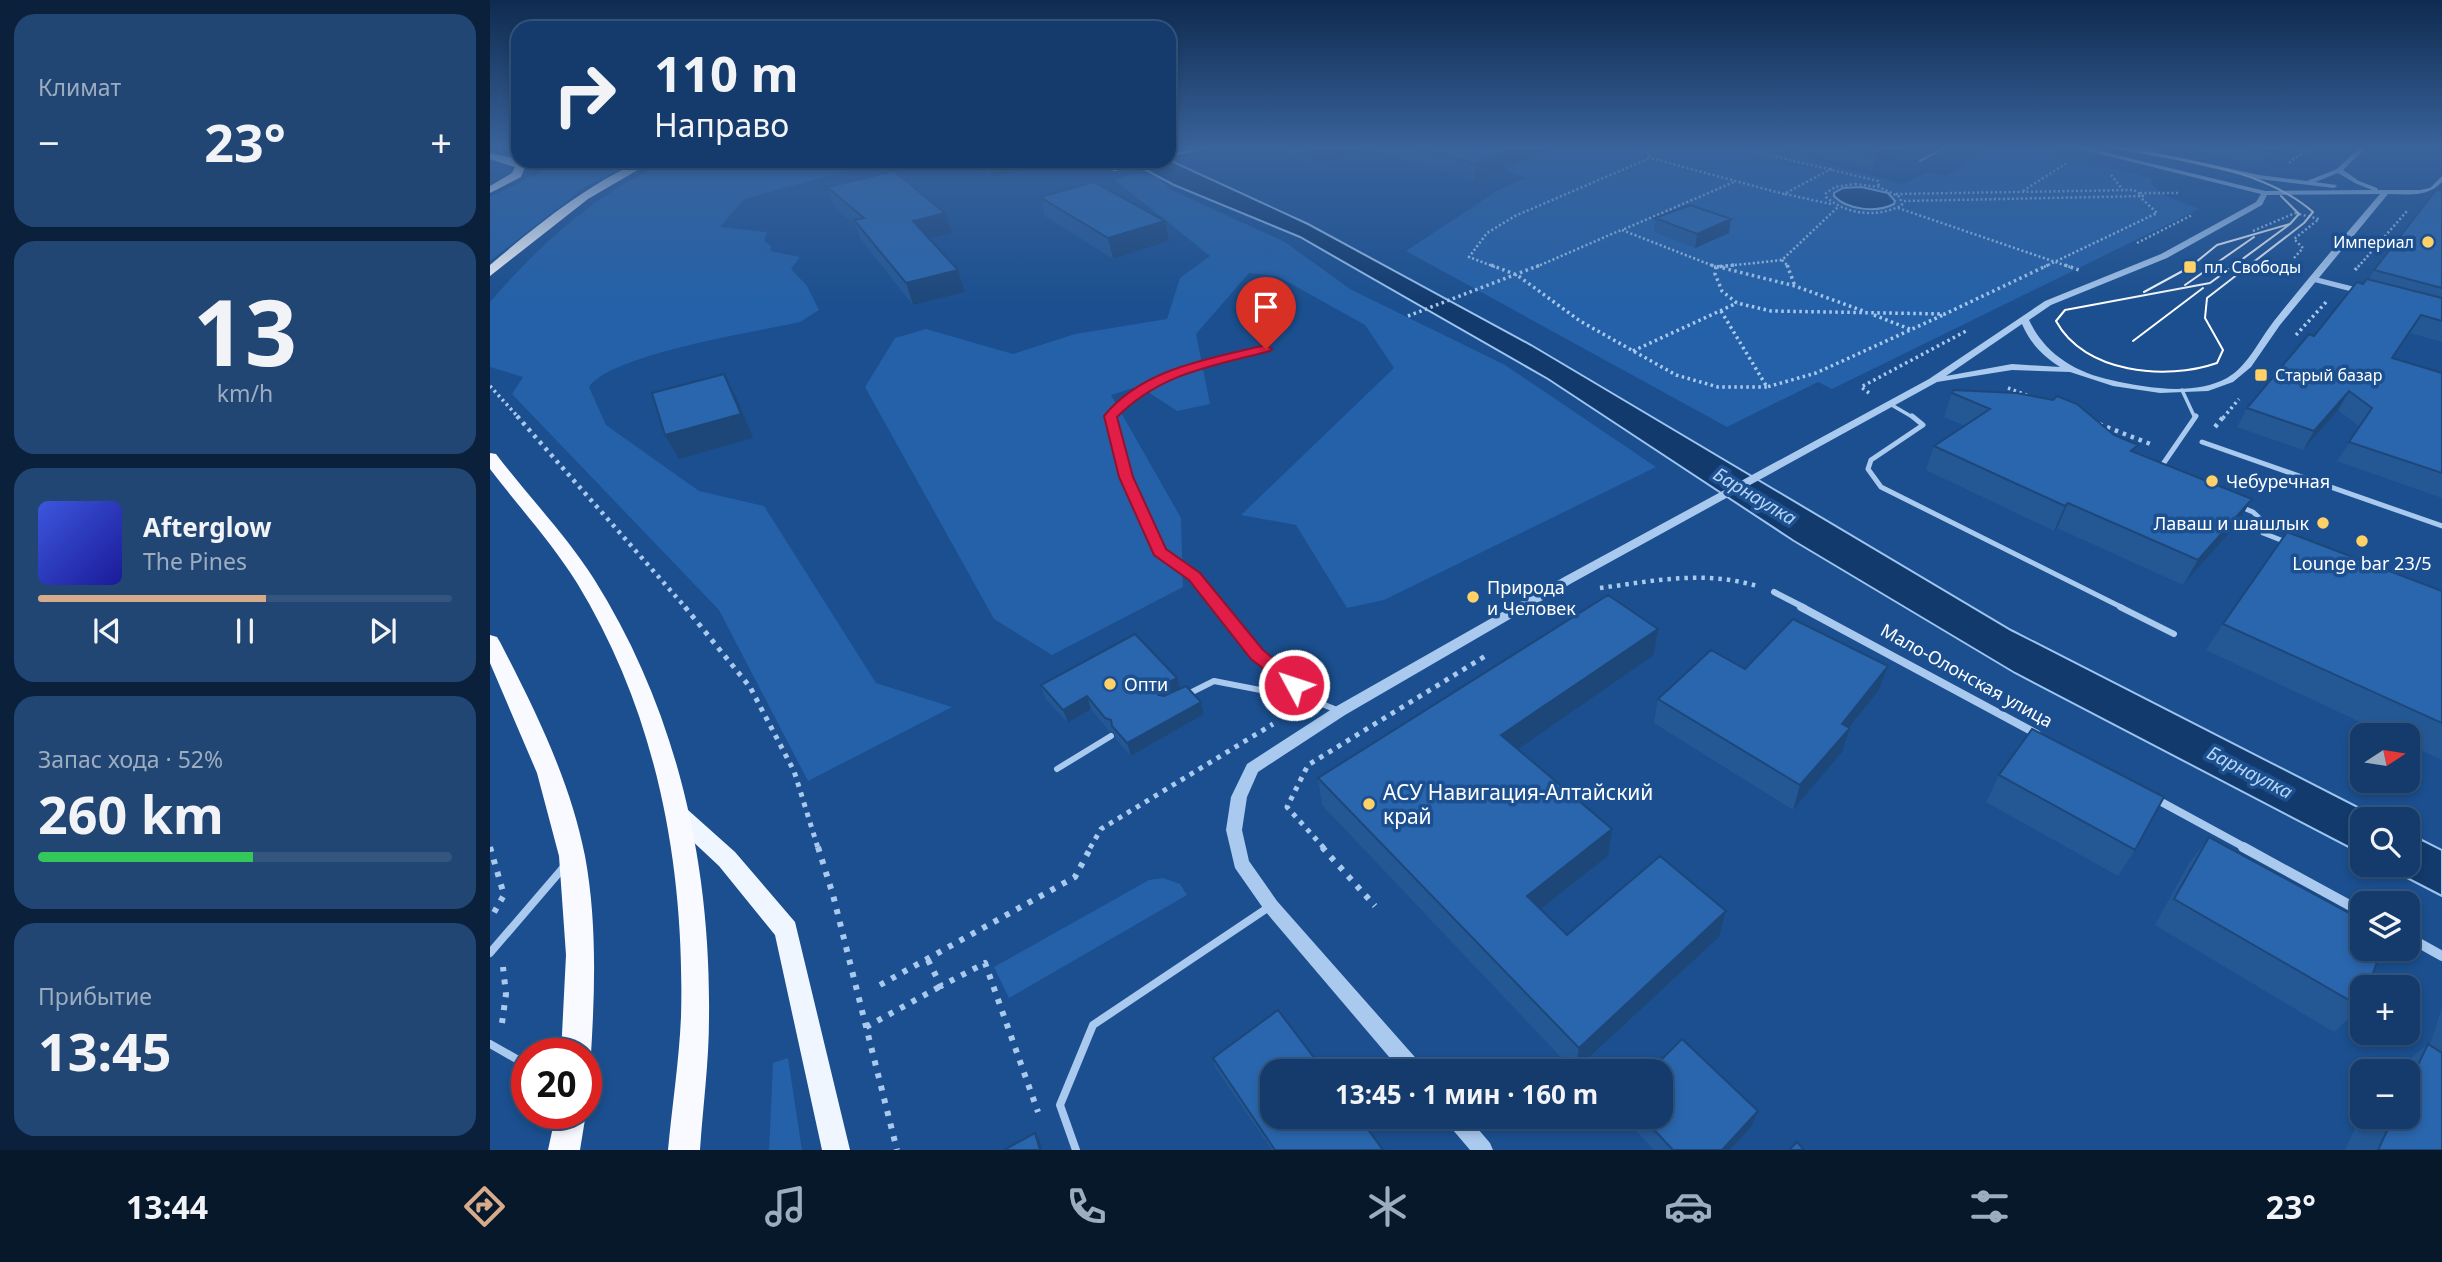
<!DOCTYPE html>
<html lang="ru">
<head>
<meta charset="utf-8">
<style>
  body { margin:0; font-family:"Noto Sans",sans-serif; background:#214673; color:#f1f3f6; height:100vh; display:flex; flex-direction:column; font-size:26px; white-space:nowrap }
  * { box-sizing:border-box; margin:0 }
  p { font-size:23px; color:#9dadc1 }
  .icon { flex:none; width:38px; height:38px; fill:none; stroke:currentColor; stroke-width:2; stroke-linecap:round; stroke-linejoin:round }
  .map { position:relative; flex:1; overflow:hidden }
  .drawer { display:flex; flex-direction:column; gap:14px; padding:14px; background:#0b203b; width:490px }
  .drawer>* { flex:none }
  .hud { position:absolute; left:21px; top:21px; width:665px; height:147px; border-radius:21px; box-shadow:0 4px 10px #0003,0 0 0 2px #33557e; background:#143b6b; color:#f1f3f6; overflow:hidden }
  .needle { width:46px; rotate:78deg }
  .buttons { position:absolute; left:1860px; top:723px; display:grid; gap:14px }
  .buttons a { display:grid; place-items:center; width:70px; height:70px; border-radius:14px; background:#143b6b; box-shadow:0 4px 10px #0003,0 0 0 2px #33557e; font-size:35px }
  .speed { position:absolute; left:21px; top:1038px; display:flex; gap:14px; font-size:35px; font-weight:700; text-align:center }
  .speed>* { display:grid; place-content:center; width:91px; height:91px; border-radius:50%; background:#143b6b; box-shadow:0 4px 10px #0003,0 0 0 2px #33557e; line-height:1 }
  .speed .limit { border:10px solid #d22; background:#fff; color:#111 }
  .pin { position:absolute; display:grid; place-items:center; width:60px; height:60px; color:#fff; margin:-72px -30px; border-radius:50% 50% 50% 0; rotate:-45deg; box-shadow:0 0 7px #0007 }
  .pin .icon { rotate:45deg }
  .me { position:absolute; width:77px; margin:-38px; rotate:310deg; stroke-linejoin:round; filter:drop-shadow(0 0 5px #0008) }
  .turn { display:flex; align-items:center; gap:24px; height:147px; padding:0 28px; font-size:32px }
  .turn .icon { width:91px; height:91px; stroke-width:2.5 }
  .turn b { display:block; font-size:49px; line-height:60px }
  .big { font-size:52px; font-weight:700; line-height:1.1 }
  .drawer .card { flex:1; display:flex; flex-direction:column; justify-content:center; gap:10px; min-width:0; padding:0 24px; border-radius:21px; background:#214673 }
  .drawer .dial { align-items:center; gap:0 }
  .dial b { font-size:91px; line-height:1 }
  .song { display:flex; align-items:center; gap:21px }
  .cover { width:84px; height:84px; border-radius:10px; background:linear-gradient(135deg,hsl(230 70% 55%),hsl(240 70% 35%)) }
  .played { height:7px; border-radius:4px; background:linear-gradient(90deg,#d6ab8b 55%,#33557e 55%) }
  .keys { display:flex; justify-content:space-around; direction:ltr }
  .heat { display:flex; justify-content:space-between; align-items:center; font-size:38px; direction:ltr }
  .charge { height:10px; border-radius:5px; background:linear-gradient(90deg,#34c759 52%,#33557e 0) }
  .trip { position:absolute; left:770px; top:1059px; width:413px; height:70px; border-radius:21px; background:#143b6b; box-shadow:0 4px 10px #0003,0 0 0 2px #33557e; font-weight:700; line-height:70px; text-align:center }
  .menu { display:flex; height:112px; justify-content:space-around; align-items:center; background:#08182b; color:#9dadc1 }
  .menu .icon { width:49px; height:49px }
  .menu .on { color:#d6ab8b }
  .menu b { font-size:32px; color:#f1f3f6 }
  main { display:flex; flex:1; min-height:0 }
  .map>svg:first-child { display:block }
  .green { fill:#2461a8 }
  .water { fill:#123a6d; stroke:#9cc4f0; stroke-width:2 }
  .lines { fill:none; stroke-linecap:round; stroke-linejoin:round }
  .path-far4 { stroke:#a9c9ee; stroke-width:2.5; stroke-dasharray:2 2.5; stroke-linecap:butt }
  .path-far3 { stroke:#a9c9ee; stroke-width:3.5; stroke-dasharray:2.5 3.5; stroke-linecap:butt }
  .path-far2 { stroke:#a9c9ee; stroke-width:4.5; stroke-dasharray:3.5 5; stroke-linecap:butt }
  .path-far1 { stroke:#a9c9ee; stroke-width:5; stroke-dasharray:4.5 6; stroke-linecap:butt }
  .path { stroke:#a9c9ee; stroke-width:6; stroke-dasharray:5 8; stroke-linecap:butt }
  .service-far4 { stroke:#a9c9ee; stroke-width:2.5 }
  .service-far3 { stroke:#a9c9ee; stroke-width:3.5 }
  .service-far2 { stroke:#a9c9ee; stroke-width:5 }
  .service-far1 { stroke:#a9c9ee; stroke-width:6 }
  .service { stroke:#a9c9ee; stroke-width:8 }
  .pedestrian { stroke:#a9c9ee; stroke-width:5 }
  .minor-far3 { stroke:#a9c9ee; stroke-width:5 }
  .minor-far2 { stroke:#a9c9ee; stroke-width:6 }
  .minor-far1 { stroke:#a9c9ee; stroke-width:8 }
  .minor { stroke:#a9c9ee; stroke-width:10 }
  .tertiary { fill:#a9c9ee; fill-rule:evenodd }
  .primary { fill:#f0f6ff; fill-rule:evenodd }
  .trunk { fill:#f8faff; fill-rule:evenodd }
  .tram { stroke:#fff; stroke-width:2 }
  .wall { fill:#245895 }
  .shaded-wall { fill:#1d4779 }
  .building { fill:#2a66ad; stroke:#1d4779; stroke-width:2 }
  .route { fill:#e11d48; stroke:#92132f; stroke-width:2 }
  .poi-dot { fill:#ffd166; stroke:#1b4f8f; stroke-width:2.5 }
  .labels { text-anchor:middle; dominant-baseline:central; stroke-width:7; stroke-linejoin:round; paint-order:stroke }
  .far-poi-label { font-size:16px; fill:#fff; stroke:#1b4f8f; text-anchor:start }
  .poi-label { font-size:18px; fill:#fff; stroke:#1b4f8f; text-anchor:start }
  .street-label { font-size:18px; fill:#fff; stroke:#1b4f8f }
  .water-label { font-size:19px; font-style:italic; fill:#b5d3f5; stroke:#1b4f8f }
  .near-poi-label { font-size:21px; fill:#fff; stroke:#1b4f8f; text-anchor:start }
</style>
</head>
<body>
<main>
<section class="drawer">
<div class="card"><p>Климат</p>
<div class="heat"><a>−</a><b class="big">23°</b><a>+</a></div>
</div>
<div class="card dial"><b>13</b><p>km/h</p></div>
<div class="card">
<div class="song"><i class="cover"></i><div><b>Afterglow</b><p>The Pines</p></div></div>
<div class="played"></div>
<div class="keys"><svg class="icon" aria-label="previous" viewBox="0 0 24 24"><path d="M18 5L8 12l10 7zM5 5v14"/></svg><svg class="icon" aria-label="pause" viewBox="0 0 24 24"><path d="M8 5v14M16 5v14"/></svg><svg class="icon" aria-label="next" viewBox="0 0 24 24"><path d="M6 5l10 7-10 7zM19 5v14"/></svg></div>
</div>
<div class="card"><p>Запас хода · 52%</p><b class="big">260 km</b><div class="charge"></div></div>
<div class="card"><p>Прибытие</p><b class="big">13:45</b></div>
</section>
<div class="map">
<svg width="1952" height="1150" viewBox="0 0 1952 1150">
  <rect width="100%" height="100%" fill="#1b4f8f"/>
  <path class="green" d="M1069,146H1276L1412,184L1438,172L1455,176L1506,146H1528L1662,178L1661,184L1676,196L1709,209L1342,389L1328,382L1237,427L916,251L1010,189L1037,178L1014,170Z
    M52,161H144L95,187L0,261V197L49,173L54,164Z
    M180,161H392L254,199L230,227L277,232L274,241L281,246L280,251L310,257L301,269L317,286L329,310L310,322C266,332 122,354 99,387L116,425L209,491L274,506L386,683L462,707L318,781L229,610L22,394L33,377L0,367V302C50,244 109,190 180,161Z
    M645,173L666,175L681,190L795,242L860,289L1015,365L1166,467L894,600L857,608L806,525L751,515L904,368L875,325L787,276L759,273L706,334L720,404L687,411L649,386L621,395L691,518L693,587L562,655L504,619L375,387L405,338L436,329L523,354L585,334L677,319L690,278L720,256L625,180Z
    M673,878L690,884L697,895L519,998L504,967L659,880Z
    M298,1058L312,1150H279L283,1063Z"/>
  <path class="water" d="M679,160L818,224L1041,345L1521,630L1891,819H1872V854L1525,673L1304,541L1058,379L810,237L684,185L639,161Z
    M1371,187L1398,193L1405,201L1404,204C1387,213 1357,210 1344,196V193L1353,188Z
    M1918,833L1952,850V896L1892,865L1918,864Z"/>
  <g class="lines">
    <path class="path-far4" d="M1161,146L1156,148L1160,158L1294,194L1343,168
      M1242,146L1388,181L1389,187
      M1541,146L1565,152
      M1799,163L1821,146
      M1621,175L1633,190
      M1365,184L1389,187L1410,197L1412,205C1388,218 1357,215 1336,197V193L1345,187Z
      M1533,191L1575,164L1579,165
      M1650,193H1690
      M1295,194L1341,204
      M1406,194L1644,190L1653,196L1413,201
      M1408,208L1580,267
      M1763,231L1805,213
      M1647,243L1702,215
      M1804,258L1813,248L1804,239L1829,219L1805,213
      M1292,260L1299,267
      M1005,267L979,257L997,233L1025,216L1160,158
      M1046,267L1131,230
      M1226,267L1132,230L1244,182
      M1227,267L1292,260L1349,206
      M1554,267L1667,213L1649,196
      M1868,267L1917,211"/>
    <path class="path-far3" d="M1001,265L1027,275L1090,321L1186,375L1228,387H1277
      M1221,265L1305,286L1376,312
      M1244,265L1226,267L1225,274L1232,291L1247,303L1281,311L1455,314L1558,265
      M1297,265L1305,286
      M1575,265L1589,270
      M1865,270L1869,265
      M1231,311L1277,387L1326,373L1453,315
      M1384,315L1422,330
      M918,316L1050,265
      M1806,335L1838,300
      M1143,351L1247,303
      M0,386L29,418
      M1518,388L1539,396
      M1379,393L1371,387L1478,330
      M1733,418L1749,399"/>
    <path class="path-far2" d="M27,416L196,608
      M1609,424L1663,445
      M1725,427L1734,416
      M1110,588C1163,581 1214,570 1267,586"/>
    <path class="path-far1" d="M195,607L260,687L304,771L328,848
      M600,848L611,829L783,724
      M834,848L797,807L818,765L997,655"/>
    <path class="path" d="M0,847L14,895L2,916
      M328,847L343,895L407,1150
      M832,847L885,906
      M438,960L451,986L495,963L548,1112
      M390,985L585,877L601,847
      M12,1023L16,994L13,967
      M376,1027L451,986"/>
    <path class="service-far4" d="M1657,152L1667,146
      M679,156L720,146
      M1430,161L1458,146
      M624,170L660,161"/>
    <path class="service-far3" d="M1692,390L1705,418
      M1400,404L1424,418
      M620,418C653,370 723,362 776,349"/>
    <path class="service-far2" d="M621,416L636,477L669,551L704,577L729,608
      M1422,416L1433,425L1381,460L1378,469L1391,487L1633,608
      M1671,467L1706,416
      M1751,507L1763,512L1778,526L1773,533L1796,542"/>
    <path class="service-far1" d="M728,607L767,655L822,700
      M1630,607L1684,634
      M696,695L724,681L822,700L847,710
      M567,769L621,736"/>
    <path class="service" d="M0,953L73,868
      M0,1044L37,1065
      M586,1150L570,1105L603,1025L779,907"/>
    <path class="pedestrian" d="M1712,442L1952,526"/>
    <path class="minor-far3" d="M1823,279L1870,291"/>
    <path class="minor-far2" d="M1284,592L1315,608"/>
    <path class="minor-far1" d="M1311,607L1547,734
      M1664,798L1756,848"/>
    <path class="minor" d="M1753,847L1872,912
      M1918,937L1952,956"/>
    <path class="tertiary" d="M1578,146H1589L1775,191L1882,190L1865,183L1848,173L1825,182L1846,185L1847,186L1844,188L1769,179L1626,146H1638L1769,175L1817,181L1847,169L1871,146H1878L1853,170L1869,181L1887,188L1888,190H1930L1940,188L1952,176V182C1937,198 1918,194 1898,194L1790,325L1761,367L1743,382L1718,391L1670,393L1623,386L1580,372L1522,370L1447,382L1082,583L855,715L768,772L757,797L752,830L759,861L787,901L931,1064L934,1071H911L775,911L745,868L736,830L741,797L757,764L845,707L1074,577L1439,379L1555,301L1671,254L1766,202L1771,194ZM1890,194C1854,236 1818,278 1784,321C1769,340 1758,366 1737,378C1704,396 1656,388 1621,380C1585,372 1555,354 1539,320L1561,305L1677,258L1772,205L1777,195ZM1532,324C1540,343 1553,356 1570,367L1522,364L1456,376Z
      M954,1116H977L1000,1143L1003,1150H980L957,1123Z"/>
    <path class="primary" d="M0,146H6L2,149Z
      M190,807L198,810L245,852L305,922L360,1150H332L285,935L229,866L182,822L179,816L182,810Z"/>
    <path class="trunk" d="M0,153L28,159L35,167L31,177L0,193V186L22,173L25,167L0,159Z
      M150,161H163L98,199L0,276V265C47,225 94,187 150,161Z
      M0,453L6,454C38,496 76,535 104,579C187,711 221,863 219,1018C219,1062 213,1106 210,1150H178C182,1106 189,1062 191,1017C195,866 167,714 87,583C62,543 29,507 0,469Z
      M0,635L7,637L10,642C45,710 80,780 95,856C107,921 105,988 101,1054L96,1064V1054H71L76,955L69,856L47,773L0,663Z
      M66,1113H96L90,1150H58Z"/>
    <path class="tram" d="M1616,146C1684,160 1769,165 1823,212L1814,223L1717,298L1715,318L1733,350L1727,363C1676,381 1594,373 1566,321L1575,310L1720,283L1800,224
      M1695,285L1764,237
      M1654,292L1700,267L1727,245L1800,224L1809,214L1791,196
      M1643,341L1713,288"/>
  </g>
  <path class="wall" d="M783,146H1068L985,182L881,150L822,165Z
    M1298,146H1430L1382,171L1297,150Z
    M1681,146H1797L1772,166Z
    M476,161H571L502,178Z
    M337,187L462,233L439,239L468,270L475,292L423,305L372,241L365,225L344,207Z
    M1952,191V342L1920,333L1903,359L1952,373V498L1847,461L1870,427L1848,410L1813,450L1747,427L1757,408L1879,280L1884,270Z
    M550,197L675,221L679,241L623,259L555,216Z
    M1165,218L1239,233L1205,248L1164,232Z
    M1463,390L1645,453L1762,499L1747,524L1693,585L1567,528L1564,531L1436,470L1444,446L1475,426L1454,417Z
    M1952,591V760L1918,744V735H1898L1716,650L1733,624Z
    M1168,629L1164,655L1028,749L1118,856L1051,910L1077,935L1236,911L1229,937L1086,1071H1084L832,805L828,778Z
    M1398,666L1389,690L1360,728L1352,752L1303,810L1164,723L1168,699L1255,669Z
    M551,685L690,689L711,702L714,714L641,756L626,739L624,732L619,731L601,709L578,723L555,698Z
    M1509,775L1645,850L1628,876L1496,802Z
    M1719,837L1871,1007L1844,1032L1665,925L1699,863Z
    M1952,1007V1150H1855L1872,1114V1116H1918V1071H1905L1938,1044L1940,1045Z
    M723,1058L893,1150H782L725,1067Z
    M1132,1116H1171L1261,1127L1240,1150H1164Z"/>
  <path class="shaded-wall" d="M830,146H880L881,150L822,165L820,148Z
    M1029,146H1068L985,182V164Z
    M1403,146H1430L1382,171L1386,154Z
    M1786,146H1797L1772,166L1778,152Z
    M497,161H571L502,178Z
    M455,213L462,233L430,241L423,221Z
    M1241,219L1239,233L1205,248L1207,234Z
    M675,221L679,241L623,259L618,238Z
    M468,270L475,292L423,305L416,283Z
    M234,374L246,397L263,438L189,459L175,435Z
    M1859,391L1848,410L1813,450L1824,431Z
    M1762,499L1747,524L1693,585L1708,560Z
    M1578,503L1567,528L1564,531L1575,506Z
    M1168,629L1164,655L1011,761V735Z
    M1398,666L1389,690L1353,736L1360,728L1352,752L1303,810L1310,785L1352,724Z
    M687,678L691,690L671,700L668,695L667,688Z
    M597,696L601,709L578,723L573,710Z
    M711,702L714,714L641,756L637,743Z
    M1122,829L1118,856L1035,922L1037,896Z
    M1236,911L1229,937L1085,1071L1089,1048Z
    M1268,1111L1261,1127L1240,1150H1232Z
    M545,1133L550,1141L552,1150H550Z"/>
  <path class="building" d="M816,146H830L820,148Z
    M922,146H1029L985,164Z
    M1351,146H1403L1386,154Z
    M1749,146H1786L1778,152Z
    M404,171L455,213L423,221L468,270L416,283L364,220L374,218L337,187Z
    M604,182L675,221L618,238L550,197Z
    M1946,190L1952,191V288L1884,270Z
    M1200,205L1241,219L1207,234L1165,218Z
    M1877,279L1952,298V321L1931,315L1902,358L1952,373V473L1859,442L1882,408L1859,391L1824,431L1757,408L1819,334L1824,336L1867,282L1873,284Z
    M234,374L251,414L175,435L162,393Z
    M1463,390L1527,393L1563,400L1567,396L1587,404L1624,435L1648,445L1641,451L1762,499L1708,560L1578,503L1575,506L1444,446L1500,409L1462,393Z
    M1797,532L1952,591V723L1733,624Z
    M1118,595L1168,629L1011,735L1122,829L1037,896L1077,935L1170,856L1236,911L1089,1048L828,778Z
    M1303,619L1398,666L1352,724L1360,728L1310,785L1168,699L1221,650L1255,669Z
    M645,634L687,678L667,688L668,695L674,696L696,686L711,702L637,743L622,726L621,720L615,718L597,696L573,710L551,685Z
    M1542,729L1674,797L1645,850L1509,775Z
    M1719,837L1872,920V948H1892L1878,987H1872V1003L1871,1007L1684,899Z
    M788,1010L834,1071H782V1116H868L893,1150H785L723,1058Z
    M1192,1039L1268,1111L1232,1150H1183L1151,1116H1171V1071H1160Z
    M1938,1044L1952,1053V1150H1888L1904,1116H1918V1086Z
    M545,1133L550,1150H514Z
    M1307,1142L1314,1150H1299Z"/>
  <linearGradient id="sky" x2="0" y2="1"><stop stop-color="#0f2b4f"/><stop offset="0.48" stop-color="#39639b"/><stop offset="1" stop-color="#39639b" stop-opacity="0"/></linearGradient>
  <rect width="1952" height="307" fill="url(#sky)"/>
  <path class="route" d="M776,345L782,349L780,351C722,366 671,373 627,417L643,477L676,549L710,573L773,650L810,681L813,685L810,690L804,692L761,659L699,580L664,555L629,477L614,416C653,368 719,359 776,345Z"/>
  <g class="poi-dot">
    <circle cx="1938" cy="242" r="7"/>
    <rect x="1693" y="260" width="14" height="14" rx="3.5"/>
    <rect x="1764" y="368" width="14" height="14" rx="3.5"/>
    <circle cx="1722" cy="481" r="7"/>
    <circle cx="1833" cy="523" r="7"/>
    <circle cx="1872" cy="541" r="7"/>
    <circle cx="983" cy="597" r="7"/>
    <circle cx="620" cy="684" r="7"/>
    <circle cx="879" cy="804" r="7"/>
  </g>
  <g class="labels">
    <g class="far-poi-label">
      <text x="1924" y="242" text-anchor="end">Империал</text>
      <text x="1714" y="267">пл. Свободы</text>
      <text x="1785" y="375">Старый базар</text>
    </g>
    <g class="poi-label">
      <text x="1736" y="481">Чебуречная</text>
      <text x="1819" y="523" text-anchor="end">Лаваш и шашлык</text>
      <text x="1872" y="563" text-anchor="middle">Lounge bar 23/5</text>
      <text x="997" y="587">Природа<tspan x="997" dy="21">и Человек</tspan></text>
      <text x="634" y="684">Опти</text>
    </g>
    <g class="street-label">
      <text transform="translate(1477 675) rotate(29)">Мало-Олонская улица</text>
    </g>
    <g class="water-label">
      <text transform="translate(1265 496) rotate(31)">Барнаулка</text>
      <text transform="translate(1760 772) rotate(27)">Барнаулка</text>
    </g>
    <g class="near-poi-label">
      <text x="893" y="792">АСУ Навигация-Алтайский<tspan x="893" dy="24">край</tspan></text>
    </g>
  </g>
</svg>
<div class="buttons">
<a><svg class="needle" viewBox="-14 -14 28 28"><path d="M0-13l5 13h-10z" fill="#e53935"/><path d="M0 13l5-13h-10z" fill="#9dadc1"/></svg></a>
<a><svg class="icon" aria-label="search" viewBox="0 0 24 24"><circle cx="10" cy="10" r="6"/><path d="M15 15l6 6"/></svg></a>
<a><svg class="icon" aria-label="layers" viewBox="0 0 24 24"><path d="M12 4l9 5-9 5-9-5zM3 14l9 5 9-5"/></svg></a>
<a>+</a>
<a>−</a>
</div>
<div class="speed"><div class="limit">20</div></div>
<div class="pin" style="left:776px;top:349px;background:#d93025"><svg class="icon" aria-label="arrive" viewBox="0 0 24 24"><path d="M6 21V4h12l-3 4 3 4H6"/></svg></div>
<svg class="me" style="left:804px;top:685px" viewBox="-20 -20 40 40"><circle r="17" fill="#e11d48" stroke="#fff" stroke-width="3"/><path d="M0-11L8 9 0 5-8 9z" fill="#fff"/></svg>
<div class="trip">13:45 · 1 мин · 160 m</div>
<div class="hud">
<div class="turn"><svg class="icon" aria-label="right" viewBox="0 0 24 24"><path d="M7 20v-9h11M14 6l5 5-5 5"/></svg><div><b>110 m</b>Направо</div></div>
</div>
</div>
</main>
<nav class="menu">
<b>13:44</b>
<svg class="icon on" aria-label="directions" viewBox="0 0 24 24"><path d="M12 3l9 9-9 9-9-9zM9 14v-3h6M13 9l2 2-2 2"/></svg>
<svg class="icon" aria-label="music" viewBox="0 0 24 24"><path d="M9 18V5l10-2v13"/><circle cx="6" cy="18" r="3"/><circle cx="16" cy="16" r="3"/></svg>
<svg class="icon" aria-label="phone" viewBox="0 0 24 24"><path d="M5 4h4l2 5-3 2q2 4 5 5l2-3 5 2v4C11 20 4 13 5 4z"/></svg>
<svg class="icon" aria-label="climate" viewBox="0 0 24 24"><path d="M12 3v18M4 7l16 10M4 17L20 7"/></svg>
<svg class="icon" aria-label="car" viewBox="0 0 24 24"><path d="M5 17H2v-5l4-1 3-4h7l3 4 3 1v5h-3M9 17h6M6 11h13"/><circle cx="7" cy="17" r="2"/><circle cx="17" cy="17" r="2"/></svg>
<svg class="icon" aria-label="filters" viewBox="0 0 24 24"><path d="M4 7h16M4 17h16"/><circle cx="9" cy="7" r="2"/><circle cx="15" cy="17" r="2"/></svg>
<b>23°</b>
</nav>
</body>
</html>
